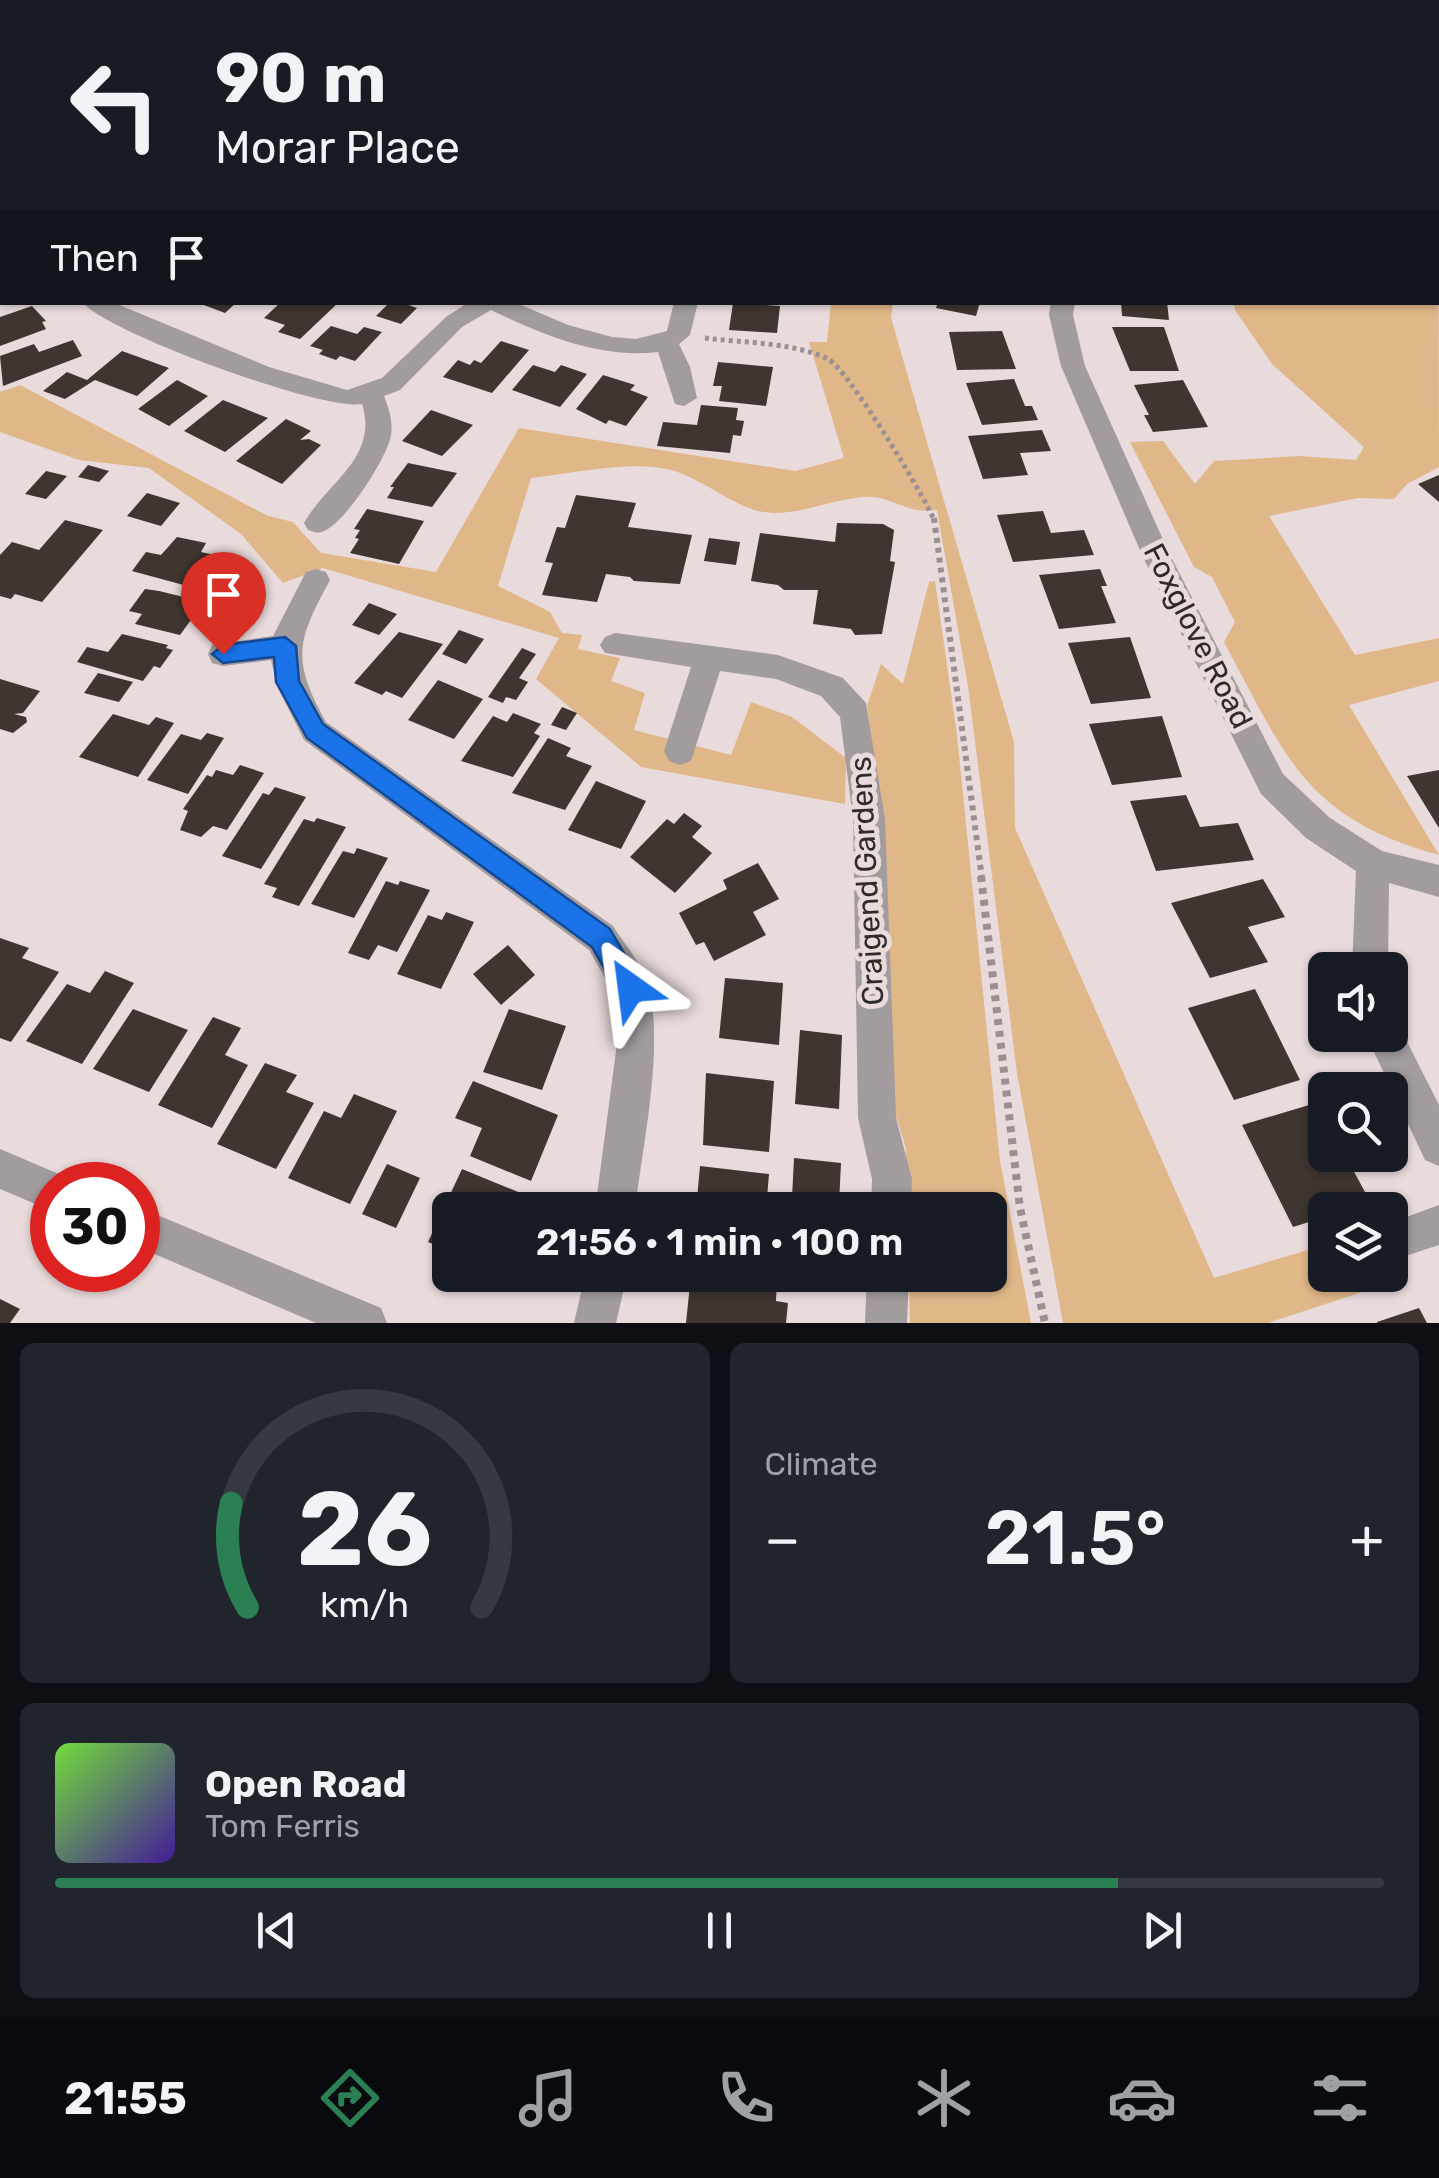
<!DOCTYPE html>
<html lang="en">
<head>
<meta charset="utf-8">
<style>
  body { margin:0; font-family:Rubik,sans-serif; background:#20242c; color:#f1f3f6; height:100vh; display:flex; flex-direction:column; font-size:38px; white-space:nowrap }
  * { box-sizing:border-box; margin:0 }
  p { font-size:32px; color:#9ea1a6 }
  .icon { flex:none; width:55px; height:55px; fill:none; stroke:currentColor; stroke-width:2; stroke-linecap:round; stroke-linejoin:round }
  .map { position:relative; height:1323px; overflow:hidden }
  .side { display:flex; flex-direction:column; gap:20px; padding:20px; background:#0d0f14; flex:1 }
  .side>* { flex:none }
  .guide { position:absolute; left:0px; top:0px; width:1440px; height:305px; box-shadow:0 2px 8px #0004; background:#171b24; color:#f1f3f6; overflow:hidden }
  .controls { position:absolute; left:1308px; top:952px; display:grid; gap:20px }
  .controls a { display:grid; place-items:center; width:100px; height:100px; border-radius:15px; background:#171b24; box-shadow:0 2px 8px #0004; font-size:50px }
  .speed { position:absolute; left:30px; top:1162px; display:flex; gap:20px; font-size:50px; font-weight:700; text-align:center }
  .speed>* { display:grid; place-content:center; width:130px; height:130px; border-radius:50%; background:#171b24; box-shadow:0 2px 8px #0004; line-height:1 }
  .speed .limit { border:15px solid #d22; background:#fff; color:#111 }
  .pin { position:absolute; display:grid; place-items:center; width:85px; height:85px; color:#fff; margin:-102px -42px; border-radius:50% 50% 50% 0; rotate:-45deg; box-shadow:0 0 10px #0007 }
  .pin .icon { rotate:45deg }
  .me { position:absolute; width:110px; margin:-55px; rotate:329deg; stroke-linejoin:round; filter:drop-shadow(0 0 8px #0008) }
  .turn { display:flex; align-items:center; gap:35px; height:210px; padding:0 50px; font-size:45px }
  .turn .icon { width:130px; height:130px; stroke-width:2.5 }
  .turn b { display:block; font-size:70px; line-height:85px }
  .then { display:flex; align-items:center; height:95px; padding:0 50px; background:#0003; gap:20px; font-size:38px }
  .big { font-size:75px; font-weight:600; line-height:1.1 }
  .side .widget { flex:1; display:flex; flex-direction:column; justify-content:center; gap:15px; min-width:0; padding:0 35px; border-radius:15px; background:#20242c }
  .side .dial { align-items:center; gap:0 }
  .dial svg { height:260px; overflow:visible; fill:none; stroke:#363941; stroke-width:7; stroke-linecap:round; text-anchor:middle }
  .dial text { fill:#f1f3f6; stroke:none }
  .song { display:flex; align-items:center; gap:30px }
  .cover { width:120px; height:120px; border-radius:15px; background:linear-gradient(135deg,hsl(100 70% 55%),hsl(260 70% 35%)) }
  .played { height:10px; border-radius:5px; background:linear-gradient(90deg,#2b8053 80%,#363941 80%) }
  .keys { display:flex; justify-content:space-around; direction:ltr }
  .heat { display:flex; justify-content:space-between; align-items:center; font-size:55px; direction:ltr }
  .side .tiles { flex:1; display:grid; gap:20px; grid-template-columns:1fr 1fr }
  .widget:last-child { grid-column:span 2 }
  .trip { position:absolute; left:432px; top:1192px; width:575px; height:100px; border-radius:15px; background:#171b24; box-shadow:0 2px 8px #0004; font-weight:600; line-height:100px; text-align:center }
  .menu { display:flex; height:160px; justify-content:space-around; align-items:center; background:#090b0e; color:#9ea1a6 }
  .menu .icon { width:70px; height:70px }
  .menu .active { color:#2b8053 }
  .menu b { font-size:45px; color:#f1f3f6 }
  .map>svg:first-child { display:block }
  .green { fill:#e0b788 }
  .building { fill:#3f3531 }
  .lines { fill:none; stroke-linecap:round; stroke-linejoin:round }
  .path-far3 { stroke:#9b9091; stroke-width:4; stroke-dasharray:4 4; stroke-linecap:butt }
  .path-far2 { stroke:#9b9091; stroke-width:5; stroke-dasharray:4 4; stroke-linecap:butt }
  .path-far1 { stroke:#9b9091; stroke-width:6; stroke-dasharray:5 5; stroke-linecap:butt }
  .path { stroke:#9b9091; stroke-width:8; stroke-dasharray:6 6; stroke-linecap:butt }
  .minor { fill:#a29c9f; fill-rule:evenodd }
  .route { fill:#1a73e8; stroke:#114b97; stroke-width:2.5 }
  .labels { text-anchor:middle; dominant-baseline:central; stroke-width:10; stroke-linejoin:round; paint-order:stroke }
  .street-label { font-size:30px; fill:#302b2b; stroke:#e9dadb }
</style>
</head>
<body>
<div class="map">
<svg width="1439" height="1323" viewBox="0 0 1439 1323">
  <rect width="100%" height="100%" fill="#e9dadb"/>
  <path class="green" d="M228,0H595L224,2Z
    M1438,47L1439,467L1407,484L1394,499L1358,498L1269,516L1355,655L1439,638V681L1349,705L1439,855C1304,818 1285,755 1224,642L1235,622L1212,577L1194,567L1130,442L1163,441L1195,484L1214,461L1300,456L1356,460L1364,447L1272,364L1235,310L1234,303L1438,302Z
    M831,303H893L891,318L1014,742L1015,828L1214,1278L1325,1245V1275H1384L1390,1283L1268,1323H1063L1017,1073L968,686L937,510C904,515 893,495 864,497C830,499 793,519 758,511C727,503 696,473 661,468C627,462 567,474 531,478L498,586L550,612L562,633L582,635L578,649L620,658L611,681L645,693L634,730L731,755L751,702L792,717L846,758L845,804L641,767L536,679L559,638L323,568L283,583L241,534L149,468L79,460L0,432V392L20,385L268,516L293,522L321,553L436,572L519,428L795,471L844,458L809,342H827Z
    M935,581L957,735L1000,1161L1031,1323H910L909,1275H990V1210H907L906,1148L894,1110L877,777L867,706L881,664L903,684L929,582Z"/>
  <path class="building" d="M196,302H237L225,313Z
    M281,302H339L300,339L278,332L285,325L264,318Z
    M390,302H400L417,308L401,324L376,316Z
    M938,302H980L976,316L936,308Z
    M1121,302H1167L1169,320L1122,316Z
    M733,303L780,306L777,333L729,330Z
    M32,306L46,321L42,322L46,329L0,346V317Z
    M331,326L357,334L364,327L382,332L355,361L340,356L336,360L319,354L323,350L310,346Z
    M1112,327H1164L1179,371H1130Z
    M1002,331L1016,369L957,370L949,332Z
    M73,340L82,356L3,386L0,356L34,344L39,352Z
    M501,341L529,350L492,393L443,377L458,360L470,365L474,360L481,363Z
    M122,351L169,368L137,396L95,380L65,399L43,391L67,372L87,380Z
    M718,362L773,367L766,406L719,401L722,386H713Z
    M533,365L555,372L561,365L587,374L560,407L512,390Z
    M603,375L635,385L630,390L648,397L626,426L609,420L606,424L576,409Z
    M1014,379L1025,406H1032L1038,420L982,425L966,383Z
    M177,380L208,396L169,426L138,409Z
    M1183,380L1208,427L1153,432L1144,415H1149L1134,385Z
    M223,400L268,418L225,452L184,431Z
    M701,405L738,408L736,420L744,421L741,436L733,435L730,453L657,446L663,422L697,425Z
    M431,410L473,425L442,456L402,441Z
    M286,419L311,431L300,440L309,439L321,445L282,484L236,461Z
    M1042,430L1051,451L1020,453L1028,475L983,479L968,436Z
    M408,463L457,473L432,507L387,498L394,487H390Z
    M88,465L109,471L99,482L78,477Z
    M46,471L67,476L46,499L25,494Z
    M1439,475V502L1418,484Z
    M147,493L180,503L161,526L127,516Z
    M576,495L636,503L628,527L692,535L680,584L634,581L630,577L606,574L597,602L542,595L553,563L545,562L557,527L565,528Z
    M367,509L424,521L399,564L350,553L359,539L355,538L360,530L354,529Z
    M1043,511L1051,533L1084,530L1094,555L1013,562L997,515Z
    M65,520L103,530L42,602L15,594L11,599L0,596V555L12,542L39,550Z
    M837,523L883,524L894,530L890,561L895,562L882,634L855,635L851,629L813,624L818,590H784L778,585L751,581L760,533L835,542Z
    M177,537L206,543L201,552L237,560L213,593L132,571L146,552L161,555Z
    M709,538L740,542L736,565L704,561Z
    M1100,569L1107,586H1101L1116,623L1059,629L1039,575Z
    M145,589L159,591L204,602L180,635L135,624L142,614L129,611Z
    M369,603L397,614L379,635L352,625Z
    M459,630L484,639L466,664L442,654Z
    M399,632L443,644L402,698L386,691L382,695L354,683Z
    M122,634L168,645L166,648L173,650L160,668L154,666L143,681L77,662L87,647L108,652Z
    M1130,637L1151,698L1091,704L1068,643Z
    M522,648L536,654L519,678L528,682L516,700L506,697L503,703L488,697Z
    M98,673L133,682L119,702L84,693Z
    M0,679L40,691L23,713L14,714L26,717L27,722L13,733L0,729Z
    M438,680L483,699L454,739L408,720Z
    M562,707L577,713L566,730L551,725Z
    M513,713L541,724L534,733L540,736L513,777L461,761L493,716L507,722Z
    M113,714L149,725L156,717L174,723L138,777L79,757Z
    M1162,716L1182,777L1112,785L1089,724Z
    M207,733L224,738L188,794L147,780L181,734L201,740Z
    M548,738L571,748L566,756L592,766L565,810L512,793Z
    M240,765L264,773L227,830L213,826L201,837L180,830L188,811L183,809L207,775L212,777L216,770L233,775Z
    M1439,770V828L1407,776Z
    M596,781L646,801L621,849L568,830Z
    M275,787L306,797L261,869L222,856L263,793L269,795Z
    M1186,795L1200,827L1238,823L1254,860L1156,871L1130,801Z
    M684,813L702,826L692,837L712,853L675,893L630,857L667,819L674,824Z
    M317,818L346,827L299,906L272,897L277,888L264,884L304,819L314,822Z
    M357,848L388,858L354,918L311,904L343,851L354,854Z
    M758,863L779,899L753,912L766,935L714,961L704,942L696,945L679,913L727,889L723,880Z
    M1263,879L1285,917L1248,927L1268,962L1210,978L1171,903Z
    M386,881L398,885L400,881L430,890L397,952L378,945L369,960L348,953Z
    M446,912L474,922L441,989L397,974L428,915L442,920Z
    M0,938L29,948L22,958L59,972L11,1042L0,1038Z
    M508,945L535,975L501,1005L473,974Z
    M105,971L134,983L82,1064L26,1041L67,984L90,993Z
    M725,978L783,983L779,1045L719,1038Z
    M1255,989L1300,1080L1234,1100L1188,1008Z
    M133,1009L188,1030L149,1092L93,1069Z
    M509,1009L566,1026L542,1090L483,1072Z
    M213,1017L241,1028L225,1055L248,1065L212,1128L158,1105Z
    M800,1030L842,1035L839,1109L795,1104Z
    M265,1063L297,1075L286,1092L314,1103L276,1169L217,1144Z
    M706,1073L774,1081L769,1152L703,1145Z
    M473,1081L558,1115L531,1181L470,1156L482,1128L455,1118Z
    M354,1094L397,1111L350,1204L288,1178L324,1111L341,1118Z
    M1309,1105L1325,1135V1155H1336L1344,1170L1352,1168L1371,1203L1347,1210H1325V1217L1293,1227L1242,1125Z
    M794,1158L841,1163L839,1204L792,1198Z
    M387,1164L420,1178L396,1228L362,1214Z
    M700,1166L769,1174L766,1210H696Z
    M462,1169L523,1194L516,1210H450V1251L428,1242Z
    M691,1275L777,1278L776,1301L788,1303L786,1323H686Z
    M0,1299L20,1309L10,1323H0Z
    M1419,1308L1427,1323H1377V1322Z"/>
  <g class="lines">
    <path class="path-far3" d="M212,2L217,0"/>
    <path class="path-far2" d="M705,338C744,343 792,342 828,359C847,368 924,495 934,520"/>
    <path class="path-far1" d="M934,518L982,879"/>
    <path class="path" d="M981,876L1020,1208L1045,1323"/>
    <path class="minor" d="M0,5H2V15H0Z
      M2,101V113L0,114V102Z
      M82,302H112L269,367L347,390L382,378L446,317L469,302H514L568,325L612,337L636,339L667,331L674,302H698L690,335L679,344L690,367L697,398L684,406L675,404L658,352C600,359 543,335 491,310L462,327L400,390L384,396C389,409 393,421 391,435C388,457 344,524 324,531C317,534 315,532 308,530L304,523C327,482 379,458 362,404C322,411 108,333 82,302Z
      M1051,302H1075L1073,315L1085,366L1170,555L1283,774L1330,818L1382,851L1439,865V897L1389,883L1388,970H1352L1356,871L1306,838L1261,794L1142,555L1061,366L1049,315Z
      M316,569L326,572L330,580C297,641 291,659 326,722L613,926C625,945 643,965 648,986C665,1045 642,1148 635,1210H595L616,1051L613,992L589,950L304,740L278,688L271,660L223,666L212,663L208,654L212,645L273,636L306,572Z
      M615,633L778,655L843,678L866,703L885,819L896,1118L912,1179L911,1210H871L872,1179L858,1118L853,819L840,717L821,696L776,679L720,671L691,761L680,765L669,761L664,751L691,667L605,653L600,645L605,637Z
      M1390,1019L1397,1022L1439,1105V1166L1425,1160L1366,1035H1390Z
      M0,1149L66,1177L69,1185H52V1211L0,1189Z
      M1439,1205V1245L1390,1261V1223Z
      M138,1207L381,1308L387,1323H316L138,1247Z
      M585,1275H627L616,1323H574Z
      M867,1275H909L907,1323H865Z"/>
  </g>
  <path class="route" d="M285,637L296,646L299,681L323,724L610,929L644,988L640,997L631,1001L621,997L592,947L307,738L276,682L274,657L223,663L212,654L223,645Z"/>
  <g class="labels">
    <g class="street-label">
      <text transform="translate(1198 636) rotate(63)">Foxglove Road</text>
      <text transform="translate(867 881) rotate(-93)">Craigend Gardens</text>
    </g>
  </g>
</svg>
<div class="controls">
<a><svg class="icon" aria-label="sound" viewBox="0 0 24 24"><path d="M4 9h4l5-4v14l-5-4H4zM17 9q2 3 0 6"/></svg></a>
<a><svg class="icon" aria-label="search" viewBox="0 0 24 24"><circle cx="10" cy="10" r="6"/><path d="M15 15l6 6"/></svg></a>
<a><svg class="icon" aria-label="layers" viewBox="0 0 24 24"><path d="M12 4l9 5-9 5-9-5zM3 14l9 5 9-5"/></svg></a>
</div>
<div class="speed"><div class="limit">30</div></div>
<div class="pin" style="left:223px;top:654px;background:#d93025"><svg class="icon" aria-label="arrive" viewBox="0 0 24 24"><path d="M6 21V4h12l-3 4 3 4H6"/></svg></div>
<svg class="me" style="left:631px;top:988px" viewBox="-20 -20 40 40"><path d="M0-17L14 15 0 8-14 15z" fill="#1a73e8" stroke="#fff" stroke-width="4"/></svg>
<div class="trip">21:56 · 1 min · 100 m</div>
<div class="guide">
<div class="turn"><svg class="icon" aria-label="left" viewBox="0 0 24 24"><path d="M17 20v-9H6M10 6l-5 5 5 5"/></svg><div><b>90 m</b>Morar Place</div></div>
<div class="then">Then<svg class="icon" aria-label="arrive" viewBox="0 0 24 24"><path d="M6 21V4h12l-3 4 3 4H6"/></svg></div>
</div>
</div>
<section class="side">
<div class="tiles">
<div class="widget dial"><svg viewBox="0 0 100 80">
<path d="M14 69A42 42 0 1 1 86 69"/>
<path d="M14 69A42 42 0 0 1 9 37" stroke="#2b8053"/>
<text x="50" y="56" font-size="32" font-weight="700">26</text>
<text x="50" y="72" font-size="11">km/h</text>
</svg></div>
<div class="widget"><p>Climate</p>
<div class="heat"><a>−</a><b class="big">21.5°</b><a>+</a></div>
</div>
<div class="widget">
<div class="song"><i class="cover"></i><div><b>Open Road</b><p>Tom Ferris</p></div></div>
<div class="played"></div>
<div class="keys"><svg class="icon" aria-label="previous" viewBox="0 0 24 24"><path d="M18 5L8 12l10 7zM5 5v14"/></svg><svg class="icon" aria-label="pause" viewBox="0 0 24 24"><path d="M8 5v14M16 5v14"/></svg><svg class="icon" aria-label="next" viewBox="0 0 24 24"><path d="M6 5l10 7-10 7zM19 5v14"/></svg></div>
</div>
</div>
</section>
<nav class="menu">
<b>21:55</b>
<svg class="icon active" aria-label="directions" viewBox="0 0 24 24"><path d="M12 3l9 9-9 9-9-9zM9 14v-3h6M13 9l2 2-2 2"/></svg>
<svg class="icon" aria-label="music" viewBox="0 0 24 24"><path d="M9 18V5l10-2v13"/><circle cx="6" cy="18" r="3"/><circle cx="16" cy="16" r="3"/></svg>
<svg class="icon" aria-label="phone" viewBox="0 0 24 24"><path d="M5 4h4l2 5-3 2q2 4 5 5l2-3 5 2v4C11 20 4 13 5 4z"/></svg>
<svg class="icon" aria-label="climate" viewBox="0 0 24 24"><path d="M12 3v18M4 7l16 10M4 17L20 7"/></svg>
<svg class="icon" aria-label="car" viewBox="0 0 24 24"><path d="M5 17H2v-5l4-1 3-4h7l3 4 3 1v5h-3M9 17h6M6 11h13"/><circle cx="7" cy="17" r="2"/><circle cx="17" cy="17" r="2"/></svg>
<svg class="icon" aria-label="filters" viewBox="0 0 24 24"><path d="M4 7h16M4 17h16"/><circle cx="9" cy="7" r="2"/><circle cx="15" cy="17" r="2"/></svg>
</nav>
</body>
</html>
